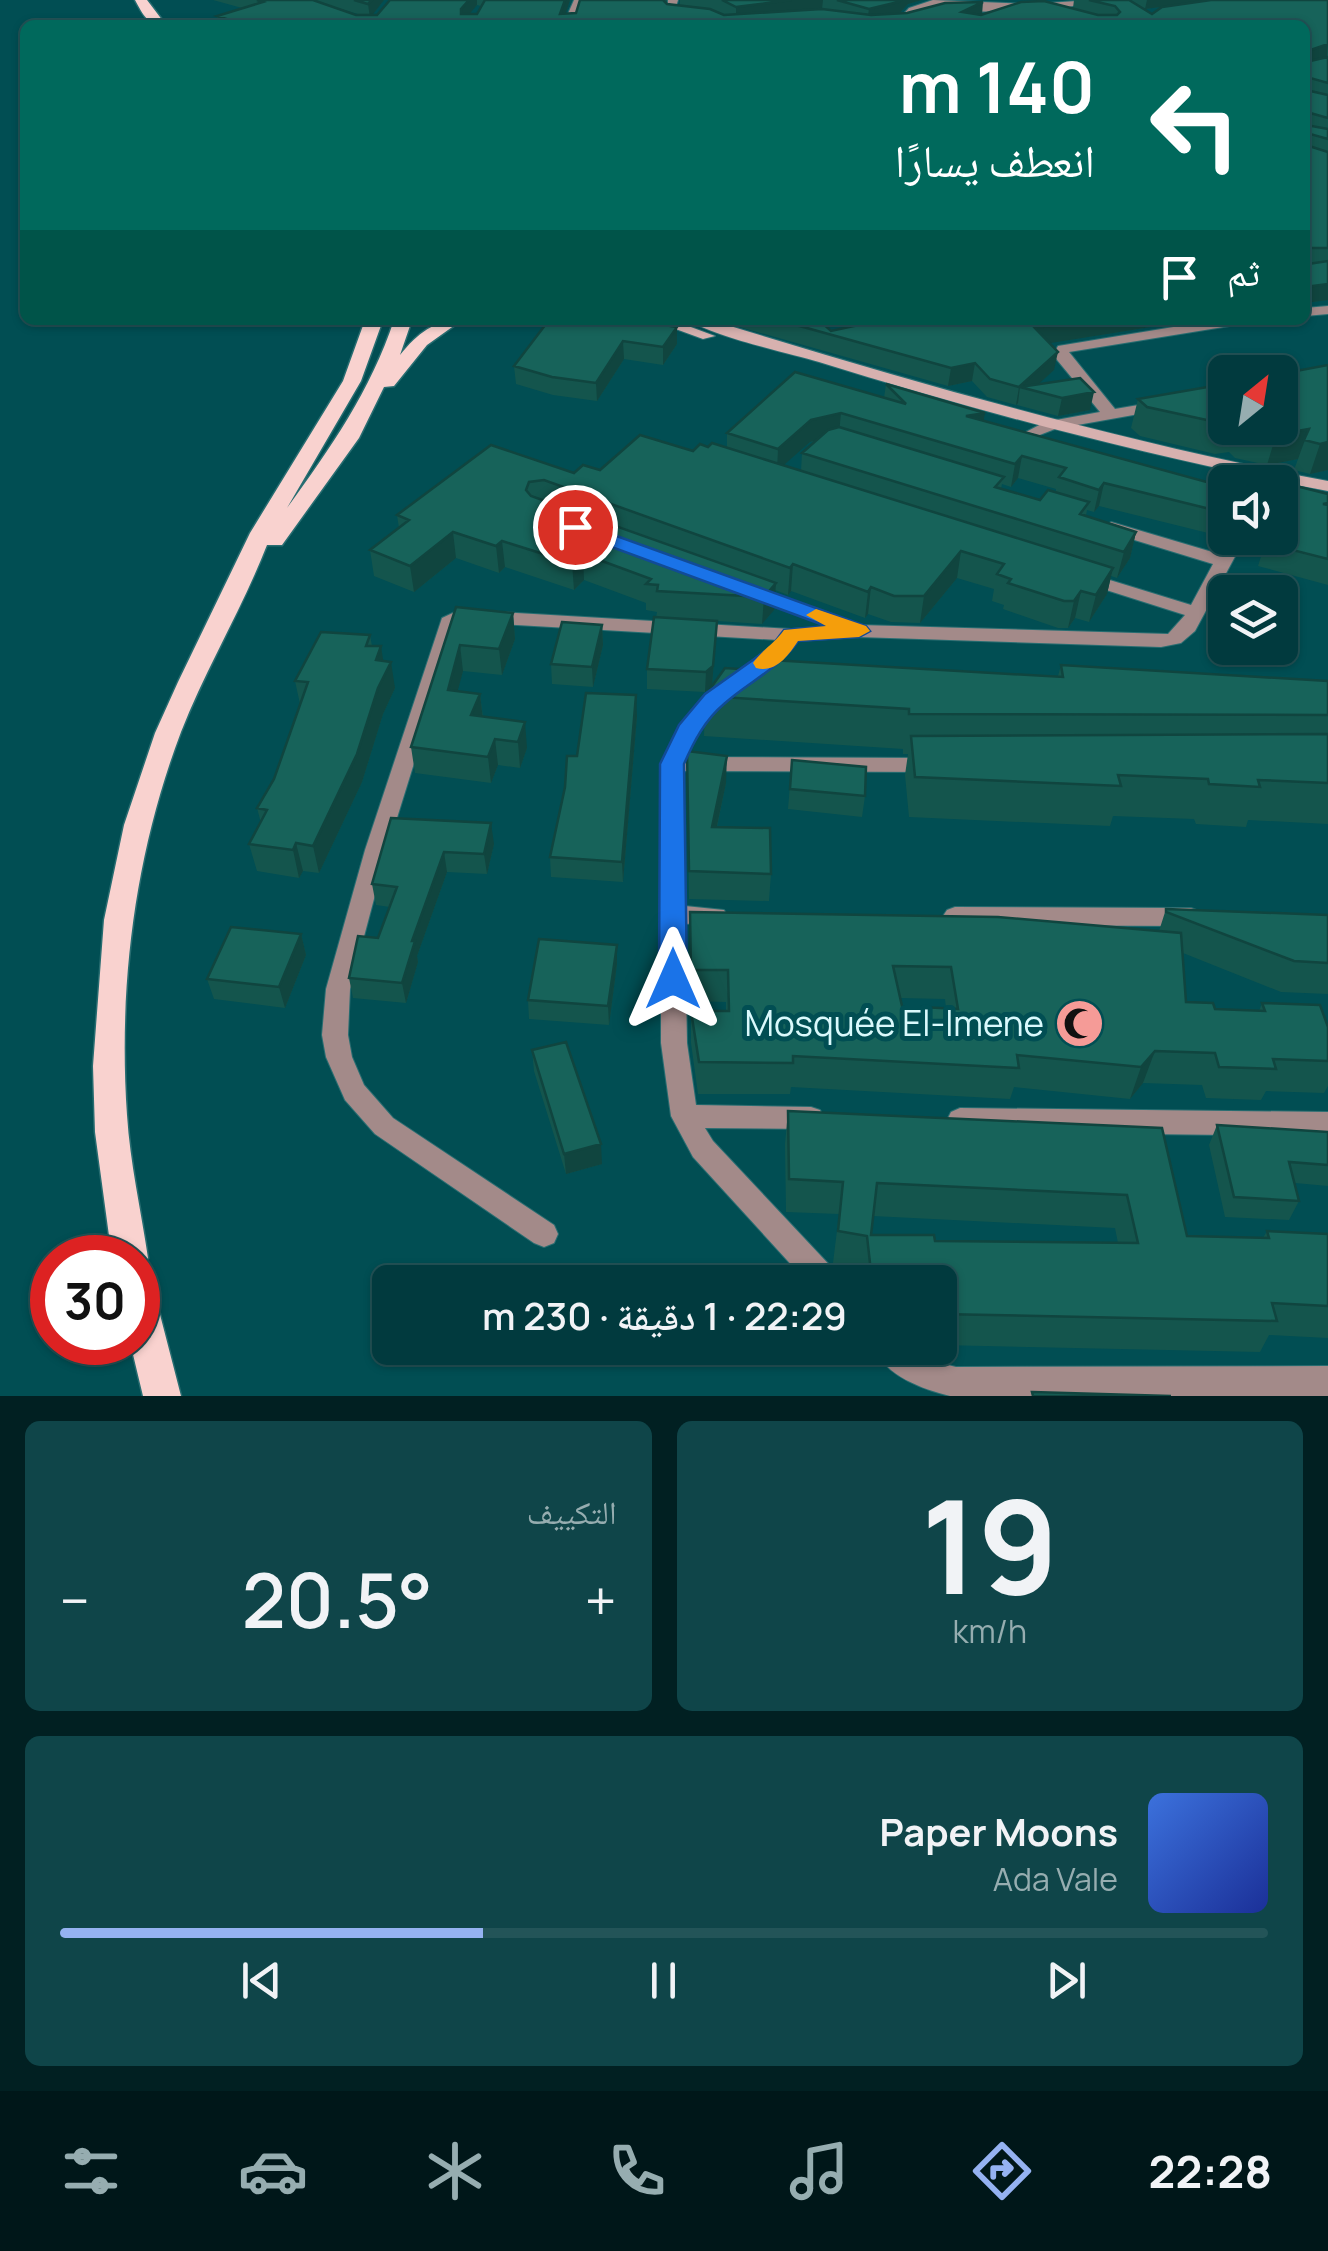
<!DOCTYPE html>
<html lang="ar">
<head>
<meta charset="utf-8">
<style>
  body { margin:0; font-family:Manrope,"Noto Naskh Arabic",sans-serif; background:#0f4549; color:#f1f3f6; direction:rtl; height:100vh; display:flex; flex-direction:column; font-size:38px; white-space:nowrap }
  * { box-sizing:border-box; margin:0 }
  p { font-size:32px; color:#96adb0 }
  .icon { flex:none; width:55px; height:55px; fill:none; stroke:currentColor; stroke-width:2; stroke-linecap:round; stroke-linejoin:round }
  .map { position:relative; height:1396px; overflow:hidden; direction:ltr }
  .panel { display:flex; flex-direction:column; gap:25px; padding:25px; background:#012022; flex:1 }
  .panel>* { flex:none }
  .hud { position:absolute; left:20px; top:20px; width:1290px; height:305px; border-radius:15px; box-shadow:0 2px 8px #0004,0 0 0 2px #235458; direction:rtl; background:#00695c; color:#fff; overflow:hidden }
  .needle { width:65px; rotate:30deg }
  .controls { position:absolute; left:1208px; top:355px; display:grid; gap:20px }
  .controls a { display:grid; place-items:center; width:90px; height:90px; border-radius:15px; background:#013a3e; box-shadow:0 2px 8px #0004,0 0 0 2px #235458; font-size:50px }
  .speed { position:absolute; left:30px; top:1235px; display:flex; gap:20px; font-size:50px; font-weight:700; text-align:center }
  .speed>* { display:grid; place-content:center; width:130px; height:130px; border-radius:50%; background:#013a3e; box-shadow:0 2px 8px #0004,0 0 0 2px #235458; line-height:1 }
  .speed .limit { border:15px solid #d22; background:#fff; color:#111 }
  .pin { position:absolute; display:grid; place-items:center; width:85px; height:85px; color:#fff; margin:-42px; border:5px solid #fff; border-radius:50%; box-shadow:0 2px 10px #0007 }
  .me { position:absolute; width:110px; margin:-55px; rotate:0deg; stroke-linejoin:round; filter:drop-shadow(0 0 8px #0008) }
  .turn { display:flex; align-items:center; gap:35px; height:210px; padding:0 50px; font-size:45px }
  .turn .icon { width:130px; height:130px; stroke-width:2.5 }
  .turn b { display:block; font-size:70px; line-height:85px }
  .then { display:flex; align-items:center; height:95px; padding:0 50px; background:#0003; gap:20px; font-size:38px }
  .big { font-size:75px; font-weight:600; line-height:1.1 }
  .panel .card { flex:1; display:flex; flex-direction:column; justify-content:center; gap:15px; min-width:0; padding:0 35px; border-radius:15px; background:#0f4549 }
  .panel .dial { align-items:center; gap:0 }
  .dial b { font-size:130px; line-height:1 }
  .song { display:flex; align-items:center; gap:30px }
  .cover { width:120px; height:120px; border-radius:15px; background:linear-gradient(135deg,hsl(220 70% 55%),hsl(230 70% 35%)) }
  .played { height:10px; border-radius:5px; background:linear-gradient(90deg,#95b2f1 35%,#235458 35%) }
  .keys { display:flex; justify-content:space-around; direction:ltr }
  .heat { display:flex; justify-content:space-between; align-items:center; font-size:55px; direction:ltr }
  .panel .tiles { flex:1; display:grid; gap:25px; grid-template-columns:1fr 1fr }
  .card:last-child { grid-column:span 2 }
  .trip { position:absolute; left:372px; top:1265px; width:585px; height:100px; border-radius:15px; background:#013a3e; box-shadow:0 2px 8px #0004,0 0 0 2px #235458; font-weight:600; line-height:100px; text-align:center; direction:rtl }
  .dock { display:flex; height:160px; justify-content:space-around; align-items:center; background:#001719; color:#96adb0 }
  .dock .icon { width:70px; height:70px }
  .dock .selected { color:#95b2f1 }
  .dock b { font-size:45px; color:#f1f3f6 }
  .map>svg:first-child { display:block }
  .lines { fill:none; stroke-linecap:round; stroke-linejoin:round }
  .street-casing { stroke:#286d71; stroke-width:2 }
  .secondary-casing { stroke:#286d71; stroke-width:2 }
  .primary-casing { stroke:#286d71; stroke-width:3 }
  .street { fill:#a38a89; fill-rule:evenodd }
  .secondary { fill:#d7b1af; fill-rule:evenodd }
  .primary { fill:#f9d2cf; fill-rule:evenodd }
  .wall { fill:#14554d; fill-rule:evenodd }
  .shaded-wall { fill:#10453f }
  .building { fill:#17635a; stroke:#10453f; stroke-width:2.5; fill-rule:evenodd }
  .route { fill:#1a73e8; stroke:#114b97; stroke-width:2.5 }
  .slow { fill:#f59e0b }
  .labels { text-anchor:middle; dominant-baseline:central; stroke-width:10; stroke-linejoin:round; paint-order:stroke }
  .near-poi-label { font-size:35px; fill:#daf9fc; stroke:#014e53; text-anchor:end }
</style>
</head>
<body>
<div class="map">
<svg width="1328" height="1396" viewBox="0 0 1328 1396">
  <rect width="100%" height="100%" fill="#014e53"/>
  <g class="lines">
    <defs>
      <path id="street" d="M574,0H584L573,25H563Z
        M668,0H678L675,10L716,14L736,25L667,14Z
        M933,0L1032,4L1092,0C1039,23 943,0 905,23L870,25L899,19L909,8Z
        M1328,306V314L1305,316V308Z
        M1216,320H1249L1242,324L1069,352L1115,409L1162,401L1170,406L1167,409L1055,429L1032,438L1024,433L1045,422L1100,412L1053,355L1058,346Z
        M1111,522L1219,554L1228,538H1245L1195,631L1181,643L1161,647L859,637L797,641L786,656L748,680L738,674L741,670L778,640L484,623L457,625L387,850L350,989L348,1035L352,1057L364,1085L393,1118L554,1225L558,1234L554,1243L544,1247L534,1243L375,1134L345,1100L326,1057L322,1035L326,989L365,850L442,618L457,611H484L791,629L831,627L747,596L744,592L747,588L753,586L860,625L1168,634L1185,615L1081,582L1078,578L1087,573L1191,605L1213,564L1105,531L1102,527Z
        M721,687L731,694L696,734L686,757L931,758L942,765L931,772L683,771L685,906L724,910L728,916L724,922L685,924L687,1043L696,1105L811,1107L820,1110L824,1118L820,1126L811,1129L705,1128L713,1141L836,1272L840,1282H807L693,1157L671,1116L661,1043V764L680,726L714,689Z
        M955,907L1191,908L1199,911L1203,917L1199,923L1191,926L955,925L947,922L943,916L947,910Z
        M960,1108L1328,1112V1136L960,1132L951,1128L947,1120L951,1112Z
        M874,1348H911L932,1361L956,1367L1328,1366V1396H950C922,1389 886,1376 874,1348Z"/>
      <path id="secondary" d="M651,320H672L715,336L703,339Z
        M689,320H711C915,383 1118,441 1328,481V491C1156,458 986,414 819,362C788,353 711,336 689,320Z"/>
      <path id="primary" d="M135,0H147L166,25C147,25 144,16 135,0Z
        M365,320H383L361,381L287,508C330,449 371,390 394,320H412L400,355C418,333 434,320 462,320L427,345L394,386L384,387L359,438L282,545H267C242,609 206,668 181,732C135,853 118,986 127,1115C130,1163 141,1210 148,1258L138,1272V1258H112L95,1132L93,1066L104,920L124,825L155,733L178,682L250,533L343,381Z
        M138,1281L151,1287L156,1299L181,1396H143L130,1342H138Z"/>
    </defs>
    <use href="#street" class="street-casing"/>
    <use href="#secondary" class="secondary-casing"/>
    <use href="#primary" class="primary-casing"/>
    <use href="#street" class="street"/>
    <use href="#secondary" class="secondary"/>
    <use href="#primary" class="primary"/>
  </g>
  <path class="wall" d="M213,0H384L372,15H377L390,0H570L565,14L667,0L666,4L680,6V0H922L908,4L899,14L982,15L1073,8L1074,0H1328V300L1305,303V25H219L217,16L242,8ZM315,1L361,15H356ZM1181,4L1152,14L1145,9ZM477,5L481,6L477,14H469Z
    M549,320L677,344L663,365L624,359L597,401L553,395L516,384L514,366Z
    M715,320H819L831,331L868,324L865,320H1159L1157,326L1049,343L1054,370L1038,384L1090,410L1058,416L1017,405L1018,403L1016,405L987,397L972,381L948,386Z
    M1328,365V470L1310,474L1294,470L1298,459L1267,465L1235,458L1229,452L1215,454L1140,436L1131,428L1138,399L1225,384V428H1280Z
    M886,384L984,420L1225,487L1218,510L1208,533L1099,506L1094,512L1087,510L1086,516L1136,532L1130,558L1117,578L1111,576L1107,594L1089,622L1075,618L1068,628H1058L1003,609L1004,605L992,601L994,589L957,578L920,623L891,622L868,614L865,618L791,591L788,595L775,590L774,610L762,624L717,621L712,686L753,670L1058,676L1061,665L1328,681V824L1248,820L1246,827L1196,824L1194,819L1113,816L1110,826L909,817L905,775L908,754H903V749L704,736L705,696L711,687L705,692L647,689V669L657,612L646,610V603L584,580L574,590L505,567L499,573L456,558L414,592L374,576L370,550L399,528L397,515L491,445L574,473L600,470L708,447L727,448V433L884,398ZM816,441L802,453L801,471L783,465L810,442ZM1018,478L1056,489V492L1040,500L1001,489L1002,484L1011,487Z
    M1328,494V585L1258,566L1267,538Z
    M456,607L513,613L515,639L502,675L463,671L457,691L480,694L483,717L527,748L520,768L498,765L491,783L415,773L411,747Z
    M602,625L603,645L593,687L552,684L551,664Z
    M370,635L372,646L384,661L395,688L383,714L362,782L319,873L303,871L299,878L257,871L249,844L261,823L257,808L274,779L300,704L295,681Z
    M637,716L623,882L551,877L550,857L577,756Z
    M687,751L726,783L717,827L771,874L769,901L689,899Z
    M792,760L865,796L862,817L788,809Z
    M391,818L494,844L487,874L447,872L417,956L418,962L406,1003L353,998L349,978L378,938L390,907L376,905L372,884Z
    M1166,909L1328,915V994L1281,992L1183,953L1186,1002L1215,1009L1259,1011L1262,1003L1328,1027V1086L1324,1093L1266,1091L1261,1100L1206,1098L1202,1085L1143,1083L1130,1099L1014,1087L1010,1099L791,1087L790,1094H698L691,1043V1011H726V1002L690,1001V912L1159,931ZM900,998L945,999L946,1008L902,1006Z
    M301,934L306,955L285,1008L214,999L207,979Z
    M617,964L609,1025L529,1019L528,1000Z
    M532,1050L602,1164L566,1174L534,1071Z
    M788,1111L1162,1128L1187,1236L1263,1238L1267,1231L1328,1234V1338L1269,1335L1260,1352L940,1345V1282H863L862,1268L833,1263L839,1214L786,1212L785,1144ZM873,1216L1115,1228L1118,1243L935,1241L871,1235Z
    M1217,1125L1328,1132V1186L1295,1183L1299,1201L1289,1220L1225,1217L1209,1145Z"/>
  <path class="shaded-wall" d="M372,0H384L370,18L368,4Z
    M469,0H477V5L462,23L461,9Z
    M565,0H570L562,25L560,14Z
    M791,0H823L822,9L736,20V7Z
    M901,0H922L908,4L897,16L867,22L869,9Z
    M1147,0H1215L1145,9Z
    M983,2L982,15L962,12Z
    M1328,44L1327,57L1305,65V52Z
    M1328,284V300L1305,303V287Z
    M1087,320H1159L1157,326L1032,346L1035,328Z
    M677,327V344L663,365V347Z
    M623,341L624,359L597,401L596,383Z
    M1058,352L1054,370L1032,390L1020,387L1018,403L1016,405L1019,387Z
    M975,363L972,381L948,386L951,368Z
    M1094,392L1090,410L1058,416L1062,398Z
    M841,413L839,434L810,442L777,471L778,449L811,420Z
    M985,413L981,434L966,416Z
    M1309,429L1298,459L1267,465L1276,435Z
    M1328,442V470L1310,474L1320,444Z
    M1022,456L1018,478L1011,487L1015,464Z
    M1104,483L1099,506L1094,512L1099,490Z
    M1225,487L1218,510L1208,533L1214,510Z
    M453,532L456,558L414,592L410,566Z
    M1136,532L1130,558L1117,578L1124,552Z
    M502,541L505,567L499,573L496,546Z
    M961,551L957,578L920,623L924,596Z
    M583,554L584,580L574,590L572,563Z
    M793,564L791,591L788,595L790,568Z
    M1113,568L1107,594L1089,622L1096,595Z
    M776,583L774,610L762,624L764,597Z
    M871,587L868,614L865,618L868,592Z
    M1081,591L1075,618L1068,628L1074,601Z
    M513,613L515,639L502,675L499,649Z
    M717,621L712,686L705,692L706,672Z
    M602,625L603,645L593,687L592,667Z
    M460,645L463,671L451,716L448,690Z
    M381,646L385,672L391,662L395,688L383,714L362,782L319,873L313,846Z
    M480,694L483,720L471,715Z
    M636,695L637,716L623,882L622,862Z
    M525,722L527,748L520,768L518,742Z
    M495,739L498,765L491,783L488,757Z
    M727,756L726,783L711,854L712,827Z
    M491,823L494,844L487,874L484,854Z
    M296,843L303,871L299,878L293,850Z
    M444,852L447,872L417,956L418,962L406,1003L402,983L412,941Z
    M301,934L306,955L285,1008L279,987Z
    M617,945V964L609,1025L608,1006Z
    M1155,1051L1143,1083L1130,1099L1141,1067Z
    M601,1144L602,1164L566,1174L564,1154Z"/>
  <path class="building" d="M257,0H313L356,15H377L390,0H469L461,9V14H477L485,0H565L560,14L576,13L580,0H663L667,4L710,9L724,15L822,9L871,15L907,13L945,3L983,2L962,12L981,15L1021,2L1044,1L1098,15H1117L1120,12L1115,6L1089,0H1129L1152,14L1162,7L1211,0H1328V44L1305,52L1310,61L1328,57V83L1307,77L1306,90L1328,95V118L1310,113L1305,117L1306,125L1328,129V139L1307,133L1306,145L1328,152V248H1308V264L1328,261V284L1305,287V25H245L217,16L263,2Z
    M354,0H372L368,4Z
    M722,0H791L736,7Z
    M837,0H901L898,2L869,9Z
    M549,320H633L677,327L663,347L623,341L596,383L552,377L514,366Z
    M778,320H819L831,331L882,320H1087L1035,328L1058,352L1019,387L990,379L975,363L951,368Z
    M1328,365V442L1320,444L1304,440L1309,429L1276,435L1243,428H1280V374Z
    M795,372L906,404L886,384L985,413L966,416L1225,487L1214,510L1104,483L1099,490L1059,477L1066,468L1022,456L1015,464L841,413L811,420L778,449L727,433Z
    M1080,378L1094,392L1062,398L1020,387Z
    M1225,384V424L1147,407L1138,399Z
    M839,427L1004,477L995,487L1040,500L1048,490L1089,502L1080,514L1136,532L1124,552L802,453L828,430Z
    M640,435L693,451L700,444L708,447L712,443L1113,568L1096,595L1081,591L1074,601H1064L1008,583L1011,579L997,574L1004,564L961,551L924,596H894L871,587L868,592L793,564L790,568L544,480L529,482L526,490L531,496L776,583L764,597L657,591L658,585L646,584L651,579L583,554L572,563L502,541L496,546L453,532L410,566L370,550L409,520L397,515L491,445L574,473L583,465L600,470Z
    M1288,484L1328,494V503L1323,504L1328,505V559L1265,543L1267,538H1280V504Z
    M456,607L513,613L499,649L460,645L448,690L480,694L471,715L525,722L518,742L495,739L488,757L411,747Z
    M654,617L717,621L713,666L706,672L647,669Z
    M562,622L602,625L592,667L551,664Z
    M321,632L370,635L366,646H381L376,660L391,662L378,688L357,754L313,846L296,843L293,850L249,844L267,810L257,808L274,779L308,682L295,681Z
    M754,659L1063,677L1061,665L1328,681V715L909,714V709L705,696L725,668L753,670Z
    M586,693L636,695L622,862L550,857L565,787L567,756H577Z
    M1328,734V783L1258,780L1260,787L1209,784L1208,779L1118,775L1121,786L915,777L911,736Z
    M687,751L727,756L712,827L770,828L771,874L689,871Z
    M792,760L866,767L865,796L790,789Z
    M391,818L491,823L484,854L444,852L412,941H415L402,983L349,978L358,936L378,938L397,887L372,884Z
    M1166,909L1328,915V963L1294,961L1166,912Z
    M690,912L998,917L1181,933L1186,1002L1213,1003L1215,1009L1265,1011L1262,1003L1320,1005L1328,1027V1061L1273,1059L1276,1069L1219,1067L1215,1053L1155,1051L1141,1067L1017,1055L1019,1068L793,1056V1063L699,1062L691,1011H729L728,970H691ZM893,966L951,967L958,1009L902,1006Z
    M231,927L301,934L279,987L207,979Z
    M539,939L617,945L608,1006L528,1000Z
    M566,1042L601,1144L564,1154L532,1050Z
    M788,1111L1162,1128L1187,1236L1269,1238L1267,1231L1328,1234V1306L1272,1303L1277,1321L940,1314V1282L872,1281L867,1236L838,1231L843,1182L789,1179ZM877,1183L1127,1195L1138,1243L935,1241L934,1235H871Z
    M1217,1125L1328,1132V1165L1289,1162L1299,1201L1234,1197Z
    M1032,1392L1171,1396H1033Z"/>
  <path class="route" d="M575,521L866,626L870,631L859,637L798,641C779,669 748,682 724,704C705,720 694,741 684,764L687,979L683,987L673,990L663,987L659,979L660,764L679,725L705,694L771,647L784,630L826,626L568,531L565,527Z"/>
  <path class="slow" d="M816,609L866,626L870,631L859,637L798,641C788,656 776,673 756,668L753,663C761,651 775,643 784,630L826,626L806,615Z"/>
  <defs>
    <symbol id="mosque-disc" viewBox="-11 -11 22 22"><circle r="9.5" fill="#f59b97" stroke="#014e53"/><path d="M3.5-4.9A6 6 0 1 0 3.5 4.9A5 5 0 1 1 3.5-4.9Z" fill="#111"/></symbol>
  </defs>
  <g fill-rule="evenodd">
    <use href="#mosque-disc" x="1052" y="996" width="55" height="55"/>
  </g>
  <g class="labels">
    <g class="near-poi-label">
      <text x="1044" y="1023">Mosquée El-Imene</text>
    </g>
  </g>
</svg>
<div class="controls">
<a><svg class="needle" viewBox="-14 -14 28 28"><path d="M0-13l5 13h-10z" fill="#e53935"/><path d="M0 13l5-13h-10z" fill="#96adb0"/></svg></a>
<a><svg class="icon" aria-label="sound" viewBox="0 0 24 24"><path d="M4 9h4l5-4v14l-5-4H4zM17 9q2 3 0 6"/></svg></a>
<a><svg class="icon" aria-label="layers" viewBox="0 0 24 24"><path d="M12 4l9 5-9 5-9-5zM3 14l9 5 9-5"/></svg></a>
</div>
<div class="speed"><div class="limit">30</div></div>
<div class="pin" style="left:575px;top:527px;background:#d93025"><svg class="icon" aria-label="arrive" viewBox="0 0 24 24"><path d="M6 21V4h12l-3 4 3 4H6"/></svg></div>
<svg class="me" style="left:673px;top:979px" viewBox="-20 -20 40 40"><path d="M0-17L14 15 0 8-14 15z" fill="#1a73e8" stroke="#fff" stroke-width="4"/></svg>
<div class="trip">22:29 · 1 دقيقة · 230 m</div>
<div class="hud">
<div class="turn"><svg class="icon" aria-label="left" viewBox="0 0 24 24"><path d="M17 20v-9H6M10 6l-5 5 5 5"/></svg><div><b>140 m</b>انعطف يسارًا</div></div>
<div class="then">ثم<svg class="icon" aria-label="arrive" viewBox="0 0 24 24"><path d="M6 21V4h12l-3 4 3 4H6"/></svg></div>
</div>
</div>
<section class="panel">
<div class="tiles">
<div class="card dial"><b>19</b><p>km/h</p></div>
<div class="card"><p>التكييف</p>
<div class="heat"><a>−</a><b class="big">20.5°</b><a>+</a></div>
</div>
<div class="card">
<div class="song"><i class="cover"></i><div><b>Paper Moons</b><p>Ada Vale</p></div></div>
<div class="played"></div>
<div class="keys"><svg class="icon" aria-label="previous" viewBox="0 0 24 24"><path d="M18 5L8 12l10 7zM5 5v14"/></svg><svg class="icon" aria-label="pause" viewBox="0 0 24 24"><path d="M8 5v14M16 5v14"/></svg><svg class="icon" aria-label="next" viewBox="0 0 24 24"><path d="M6 5l10 7-10 7zM19 5v14"/></svg></div>
</div>
</div>
</section>
<nav class="dock">
<b>22:28</b>
<svg class="icon selected" aria-label="directions" viewBox="0 0 24 24"><path d="M12 3l9 9-9 9-9-9zM9 14v-3h6M13 9l2 2-2 2"/></svg>
<svg class="icon" aria-label="music" viewBox="0 0 24 24"><path d="M9 18V5l10-2v13"/><circle cx="6" cy="18" r="3"/><circle cx="16" cy="16" r="3"/></svg>
<svg class="icon" aria-label="phone" viewBox="0 0 24 24"><path d="M5 4h4l2 5-3 2q2 4 5 5l2-3 5 2v4C11 20 4 13 5 4z"/></svg>
<svg class="icon" aria-label="climate" viewBox="0 0 24 24"><path d="M12 3v18M4 7l16 10M4 17L20 7"/></svg>
<svg class="icon" aria-label="car" viewBox="0 0 24 24"><path d="M5 17H2v-5l4-1 3-4h7l3 4 3 1v5h-3M9 17h6M6 11h13"/><circle cx="7" cy="17" r="2"/><circle cx="17" cy="17" r="2"/></svg>
<svg class="icon" aria-label="filters" viewBox="0 0 24 24"><path d="M4 7h16M4 17h16"/><circle cx="9" cy="7" r="2"/><circle cx="15" cy="17" r="2"/></svg>
</nav>
</body>
</html>
